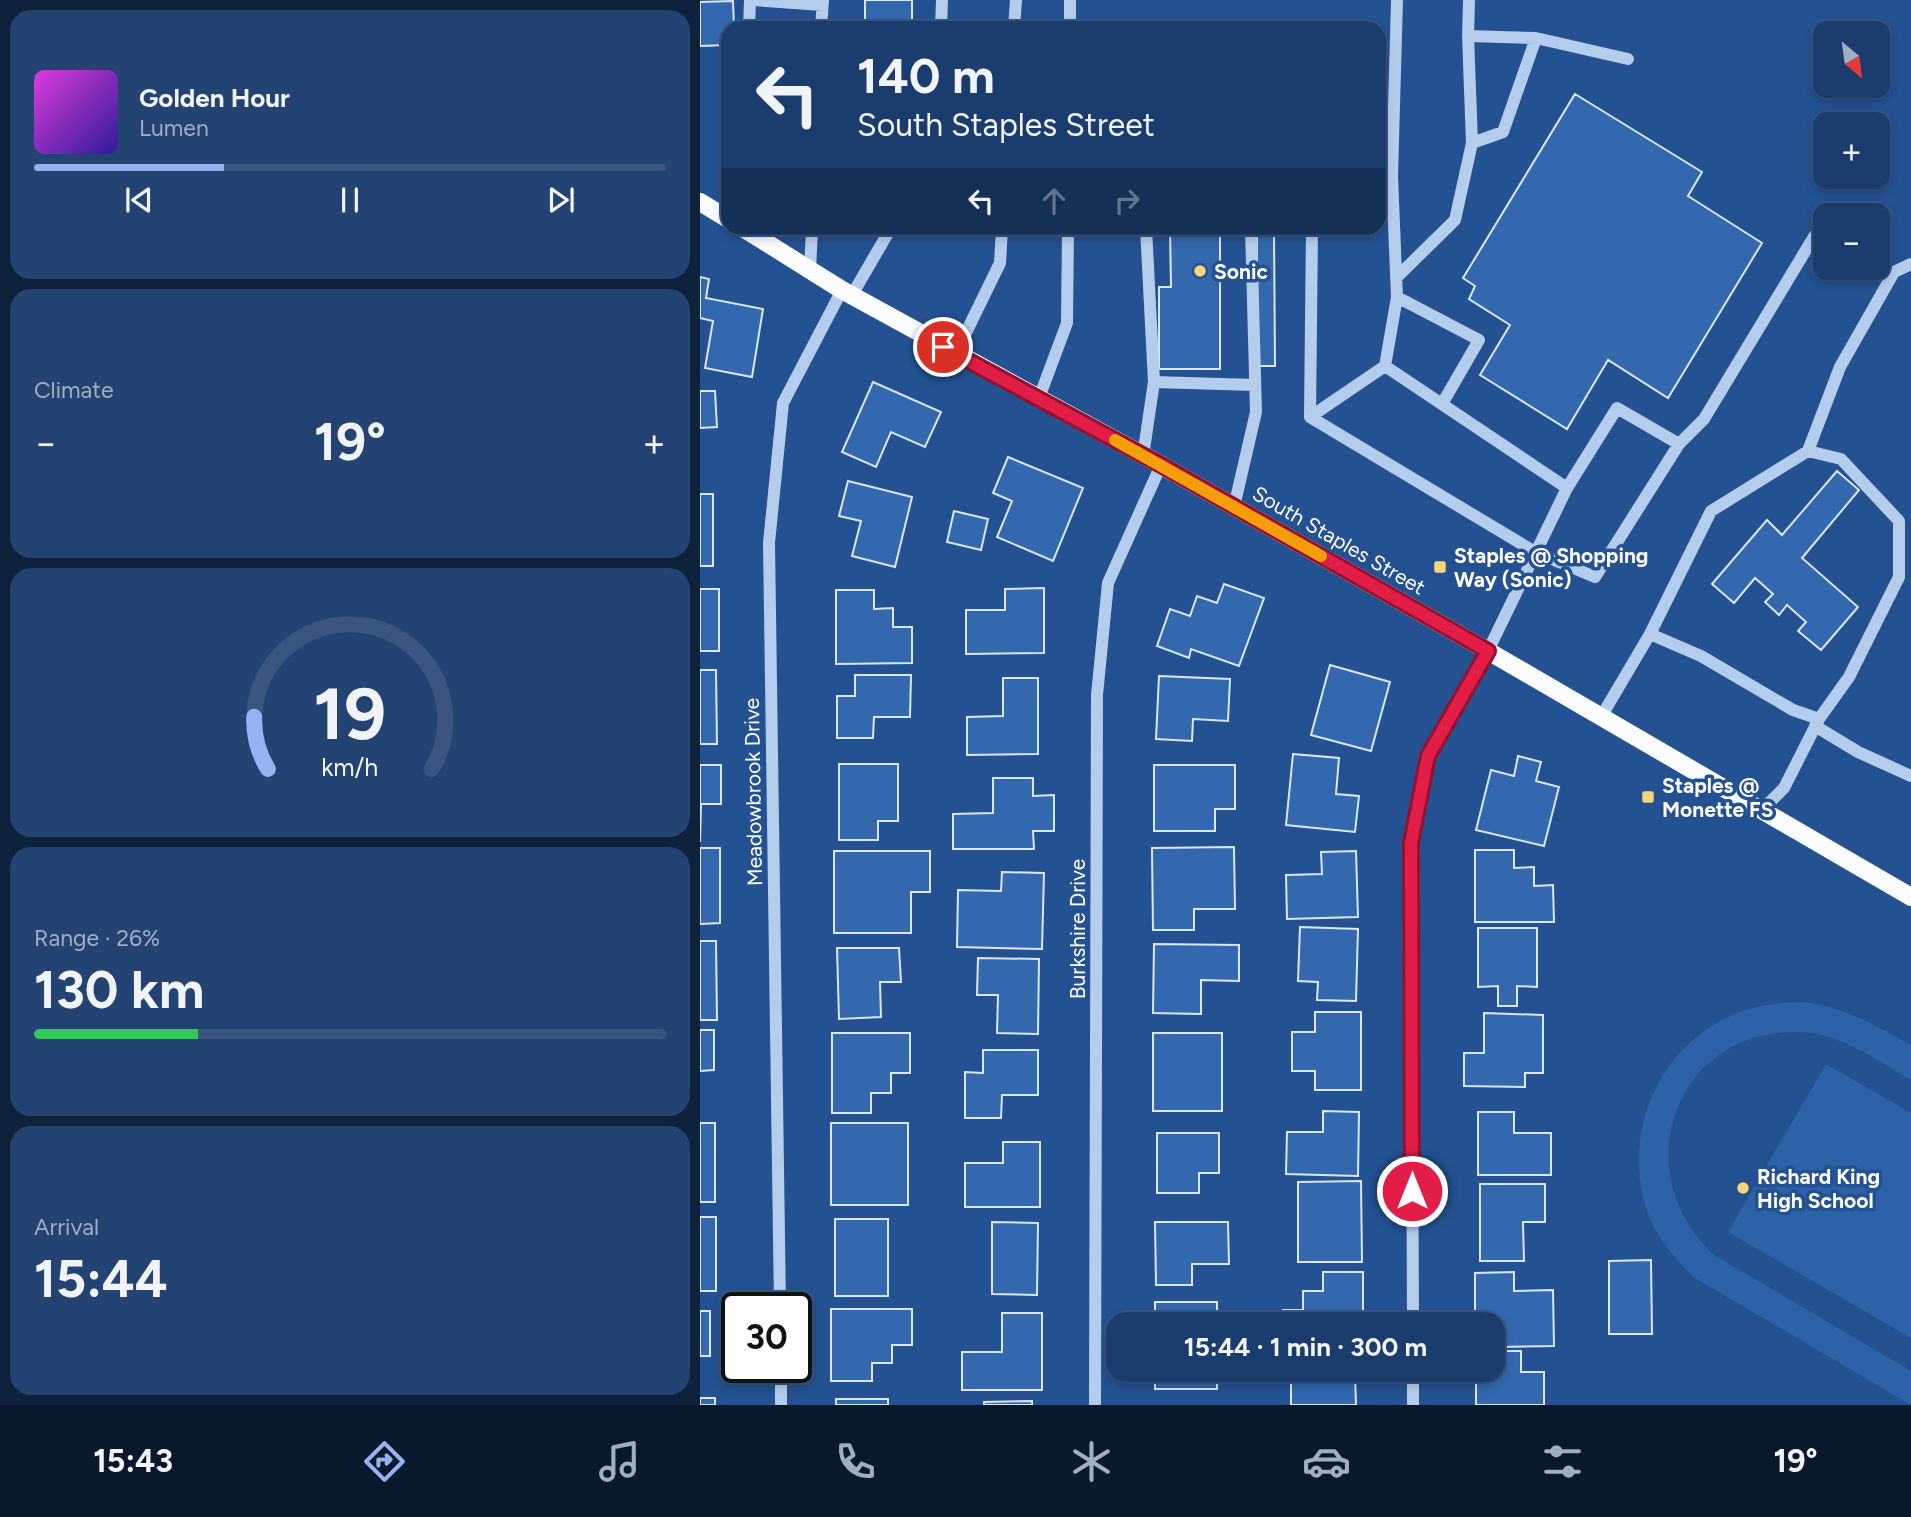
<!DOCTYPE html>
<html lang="en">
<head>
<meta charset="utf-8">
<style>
  body { margin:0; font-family:Figtree,sans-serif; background:#234472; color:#f1f3f6; height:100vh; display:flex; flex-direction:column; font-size:26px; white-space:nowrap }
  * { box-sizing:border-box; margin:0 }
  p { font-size:23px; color:#9faec2 }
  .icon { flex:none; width:38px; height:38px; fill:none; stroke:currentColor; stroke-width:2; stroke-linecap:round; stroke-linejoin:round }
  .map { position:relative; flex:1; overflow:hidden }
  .sheet { display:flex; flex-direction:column; gap:10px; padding:10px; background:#0e223c; width:700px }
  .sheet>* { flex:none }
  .top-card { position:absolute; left:21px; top:21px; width:665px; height:214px; border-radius:21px; box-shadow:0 4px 10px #0003,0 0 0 2px #385680; background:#1a3d6d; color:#f1f3f6; overflow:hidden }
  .needle { width:46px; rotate:151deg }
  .tools { position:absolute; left:1113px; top:21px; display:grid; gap:14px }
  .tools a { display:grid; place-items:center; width:77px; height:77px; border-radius:14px; background:#1a3d6d; box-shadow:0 4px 10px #0003,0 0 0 2px #385680; font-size:35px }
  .speed { position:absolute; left:21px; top:1292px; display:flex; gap:14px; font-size:35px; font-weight:700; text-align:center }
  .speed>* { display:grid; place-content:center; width:91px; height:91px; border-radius:50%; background:#1a3d6d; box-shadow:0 4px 10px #0003,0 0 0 2px #385680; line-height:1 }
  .speed .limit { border:4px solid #111; border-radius:10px; background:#fff; color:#111 }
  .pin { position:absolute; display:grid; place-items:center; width:60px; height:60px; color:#fff; margin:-30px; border:4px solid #fff; border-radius:50%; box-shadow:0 2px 7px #0007 }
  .me { position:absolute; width:77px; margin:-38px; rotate:0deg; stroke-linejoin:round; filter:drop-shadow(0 0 5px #0008) }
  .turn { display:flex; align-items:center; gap:24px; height:147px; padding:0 21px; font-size:32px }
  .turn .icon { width:91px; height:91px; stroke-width:2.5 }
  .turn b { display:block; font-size:49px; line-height:60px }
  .lanes { display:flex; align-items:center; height:66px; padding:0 21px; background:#0003; justify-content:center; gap:35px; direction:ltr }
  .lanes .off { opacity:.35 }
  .big { font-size:52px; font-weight:700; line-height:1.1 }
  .sheet .widget { flex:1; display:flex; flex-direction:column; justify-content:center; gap:10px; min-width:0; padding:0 24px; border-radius:21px; background:#234472 }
  .sheet .dial { align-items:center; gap:0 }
  .dial svg { height:182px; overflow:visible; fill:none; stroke:#385680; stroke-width:7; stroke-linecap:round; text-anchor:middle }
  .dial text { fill:#f1f3f6; stroke:none }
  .song { display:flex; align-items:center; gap:21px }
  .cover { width:84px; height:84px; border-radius:10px; background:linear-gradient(135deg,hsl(300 70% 55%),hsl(250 70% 35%)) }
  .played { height:7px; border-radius:4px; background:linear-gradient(90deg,#95b2f1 30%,#385680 30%) }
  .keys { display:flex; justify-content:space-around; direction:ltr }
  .heat { display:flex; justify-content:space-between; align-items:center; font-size:38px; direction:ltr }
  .charge { height:10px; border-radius:5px; background:linear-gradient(90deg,#34c759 26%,#385680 0) }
  .trip { position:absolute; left:406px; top:1312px; width:399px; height:70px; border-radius:21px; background:#1a3d6d; box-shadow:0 4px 10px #0003,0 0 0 2px #385680; font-weight:700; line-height:70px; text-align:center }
  .menu { display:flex; height:112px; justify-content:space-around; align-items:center; background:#0a182c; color:#9faec2 }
  .menu .icon { width:49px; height:49px }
  .menu .current { color:#95b2f1 }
  .menu b { font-size:32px; color:#f1f3f6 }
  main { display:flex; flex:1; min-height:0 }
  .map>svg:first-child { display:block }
  .green { fill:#2d62a9 }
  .building { fill:#3367ae; stroke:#dae7f9; stroke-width:2 }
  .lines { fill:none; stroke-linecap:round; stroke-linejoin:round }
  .minor { stroke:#b5cdec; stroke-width:12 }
  .major { stroke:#fafcff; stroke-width:18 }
  .route-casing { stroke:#92132f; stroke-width:18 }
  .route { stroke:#e11d48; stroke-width:12 }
  .slow { stroke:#f59e0b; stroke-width:12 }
  .poi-dot { fill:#f8d577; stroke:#235191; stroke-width:2.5 }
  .labels { text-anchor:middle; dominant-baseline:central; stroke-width:7; stroke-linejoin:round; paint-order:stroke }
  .poi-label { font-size:21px; font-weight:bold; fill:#fff; stroke:#235191; text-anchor:start }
  .street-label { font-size:21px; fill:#fff; stroke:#235191 }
</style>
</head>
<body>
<main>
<section class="sheet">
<div class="widget">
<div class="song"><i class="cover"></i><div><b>Golden Hour</b><p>Lumen</p></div></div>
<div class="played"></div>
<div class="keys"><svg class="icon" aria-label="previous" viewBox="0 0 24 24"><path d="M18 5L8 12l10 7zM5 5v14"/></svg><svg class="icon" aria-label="pause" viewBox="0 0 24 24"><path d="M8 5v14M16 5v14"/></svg><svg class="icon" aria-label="next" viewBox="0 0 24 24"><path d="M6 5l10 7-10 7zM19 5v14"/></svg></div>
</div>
<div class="widget"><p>Climate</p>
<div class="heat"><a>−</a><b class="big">19°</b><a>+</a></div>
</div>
<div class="widget dial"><svg viewBox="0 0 100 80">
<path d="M14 69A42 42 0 1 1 86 69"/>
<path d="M14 69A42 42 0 0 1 8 46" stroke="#95b2f1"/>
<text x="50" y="56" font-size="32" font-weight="700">19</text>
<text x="50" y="72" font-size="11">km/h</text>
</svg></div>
<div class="widget"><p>Range · 26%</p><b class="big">130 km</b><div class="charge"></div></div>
<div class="widget"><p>Arrival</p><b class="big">15:44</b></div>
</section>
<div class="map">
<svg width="1211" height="1405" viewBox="0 0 1211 1405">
  <rect width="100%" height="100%" fill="#235191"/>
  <path class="green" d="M1103,1002C1144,1007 1175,1025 1211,1045V1080C1176,1060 1141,1033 1099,1032C976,1028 924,1172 1014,1255L1211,1371V1405L995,1278C977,1261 960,1242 950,1219C919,1141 954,1051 1030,1016C1053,1005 1077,1003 1103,1002Z
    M1126,1064L1211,1113V1338L1028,1232Z"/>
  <path class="building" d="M165,0H212V28H165Z
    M33,1L34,28H28V45L0,46V2Z
    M51,24H100V28H51Z
    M875,94L1002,172L988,196L1062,243L968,398L908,360L867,429L780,375L810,325L769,299L775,286L763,278Z
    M500,228H520V369H459V287H471L470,229H500Z
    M557,228H574L575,366H557Z
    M0,277L9,279L6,298L63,309L52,377L5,368L13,321L0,318Z
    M173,382L241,412L225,447L191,432L176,467L142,452Z
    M0,391H15L17,427L0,428Z
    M308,457L383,488L353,561L297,537L312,501L293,493Z
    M1137,471L1159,490L1102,558L1158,607L1121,650L1098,631L1106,622L1087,605L1079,615L1065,602L1073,594L1055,578L1034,603L1012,584L1067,520L1082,535Z
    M148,481L212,497L195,567L152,556L161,521L139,516Z
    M0,494H13V566H0Z
    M254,511L288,519L281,550L247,542Z
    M524,584L564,598L539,666L491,649L489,658L457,646L470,609L490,616L497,596L517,603Z
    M344,588V653L266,654V610H305V589Z
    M0,589H19V651H0Z
    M136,590H174V609L193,608V627H212V663L136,664Z
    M630,665L690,682L671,751L611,735Z
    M0,670H16L17,744H0Z
    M155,675H211L210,717H174L173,738H137V696H155Z
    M459,676L530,679L528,721L493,719L492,741L456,739Z
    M303,678H338V754L267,755V717L303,716Z
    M593,754L639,758L636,794L659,796L655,832L586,825Z
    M818,756L841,762L836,781L859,787L844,846L776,830L791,770L814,776Z
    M139,764H198V821H178V840H139Z
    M0,765H21V804H1L0,842Z
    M454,765H535V809H515V831H454Z
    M293,778H333V796L354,795V831H333L334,849H253V814L293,813Z
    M534,847L535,909H494V930H453L452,848Z
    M0,848H20V923L0,924Z
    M775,850H814V868L834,867V886L853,885L854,922H775Z
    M134,851H230V892H211V933H134Z
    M656,851L658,917L587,919L586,875L622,874L621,852Z
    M302,872L344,873L342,949L257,947L258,890L301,891Z
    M600,927L658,929L656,1001L617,1000L618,982L598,981Z
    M778,928H837V987L817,986V1006H798V986L778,987Z
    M0,941H16L17,1020H0Z
    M454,944L539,945V981L501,980V1014L453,1013Z
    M137,948H199L201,982H180L181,1017L139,1019Z
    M278,958L339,959L338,1034L297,1033L298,995H277Z
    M615,1012H661V1090H615V1071H592V1032H615Z
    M784,1013L843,1015V1073H825V1087L764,1086V1053H784Z
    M0,1030H14V1070L0,1071Z
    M132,1033H210V1073H191V1093H171V1113H132Z
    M453,1033H522V1111H453Z
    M283,1050H338V1095H302L301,1118H265V1072L283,1073Z
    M623,1111L659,1112L658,1176L586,1174L587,1132H623Z
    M778,1112H814V1133H851V1175H778Z
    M0,1123H15V1202H0Z
    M131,1123H208V1205H131Z
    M457,1133H519V1173H499V1193H457Z
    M303,1142H340V1207H265V1163H303Z
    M661,1181L662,1262H598V1182Z
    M780,1184H845V1222H823L824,1261H780Z
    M0,1217H16V1291H0Z
    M135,1219H188V1296H135Z
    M292,1222L338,1223L337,1295L292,1294Z
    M455,1222H528L529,1264H492V1285H456Z
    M951,1260L952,1334H909V1261Z
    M623,1272H663V1325H583V1310H603V1291H623Z
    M814,1272V1291L853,1290L854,1346L793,1347V1325H775V1273Z
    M455,1302H517V1325H455Z
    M131,1309H212V1345H192V1363H172V1381H131Z
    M0,1311H10V1356H0Z
    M302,1313H342V1390H262V1352H302Z
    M793,1351H821V1372H844V1405H776V1370H793Z
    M455,1370H517V1389H455Z
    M591,1370H634V1374H655L656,1405H591Z
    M0,1398H15V1405H0Z
    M136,1399H188V1405H136Z
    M332,1401V1405H284V1402Z"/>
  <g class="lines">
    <path class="minor" d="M53,0L122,5
      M697,0L692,176L697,297L685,366L867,488
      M49,28L50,0
      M121,28L123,0
      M241,28L242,0
      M314,28L316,0
      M370,28V0
      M768,36L836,38L803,132L772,143
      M836,38L928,59
      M612,228L610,417L835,552L895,577L979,444L917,408L867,488L788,651L728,756L711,843L713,1325
      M110,271L112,228
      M696,278L755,220L772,143L768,36L769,0
      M152,295L188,233V228
      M697,297L779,340L742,404
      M256,353L300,263L302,228
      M454,382L555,385
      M339,398L367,323L368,228
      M610,417L685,366
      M979,444L1004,419L1115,235
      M1108,451L1140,367L1194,272L1211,264
      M443,456L454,382L446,228
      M534,507L556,412L551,228
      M950,634L1001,656L1093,710L1119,719
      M901,717L950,634L1011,511L1108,451L1141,459L1199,521V577L1149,677L1119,719L1084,788L1062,810
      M1115,726L1158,752L1211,776
      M80,1307L69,543L83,403L142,290
      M81,1367V1405
      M713,1370V1405
      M395,1405L397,695L408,583L461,465"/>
    <path class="major" d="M0,202L28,219
      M43,228L142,290L461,465L788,651L1211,897"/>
  </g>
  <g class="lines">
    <defs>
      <path id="route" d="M243,347L461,465L788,651L728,756L711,843L712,1191"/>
    </defs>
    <use href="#route" class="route-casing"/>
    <use href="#route" class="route"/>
    <path class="slow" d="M415,440L621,556"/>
  </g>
  <g class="poi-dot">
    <circle cx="500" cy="271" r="7"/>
    <rect x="733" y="560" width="14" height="14" rx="3.5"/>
    <rect x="941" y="790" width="14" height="14" rx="3.5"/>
    <circle cx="1043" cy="1188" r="7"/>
  </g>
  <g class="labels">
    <g class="poi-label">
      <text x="514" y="271">Sonic</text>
      <text x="754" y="555">Staples @ Shopping<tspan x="754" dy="24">Way (Sonic)</tspan></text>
      <text x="962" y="785">Staples @<tspan x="962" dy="24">Monette FS</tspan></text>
      <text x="1057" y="1176">Richard King<tspan x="1057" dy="24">High School</tspan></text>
    </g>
    <g class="street-label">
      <text transform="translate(639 540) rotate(30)">South Staples Street</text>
      <text transform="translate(53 792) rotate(-91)">Meadowbrook Drive</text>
      <text transform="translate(377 929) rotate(-90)">Burkshire Drive</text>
    </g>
  </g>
</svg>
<div class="tools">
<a><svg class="needle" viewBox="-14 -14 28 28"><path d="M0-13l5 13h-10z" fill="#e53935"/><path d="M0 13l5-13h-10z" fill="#9faec2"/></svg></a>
<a>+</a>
<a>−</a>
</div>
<div class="speed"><div class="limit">30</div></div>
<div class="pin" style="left:243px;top:347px;background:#d93025"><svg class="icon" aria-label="arrive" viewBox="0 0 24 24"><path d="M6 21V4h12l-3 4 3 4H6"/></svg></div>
<svg class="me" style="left:712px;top:1191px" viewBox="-20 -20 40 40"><circle r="17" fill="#e11d48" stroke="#fff" stroke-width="3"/><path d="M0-11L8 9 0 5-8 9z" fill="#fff"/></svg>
<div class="trip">15:44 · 1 min · 300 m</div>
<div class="top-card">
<div class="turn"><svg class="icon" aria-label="left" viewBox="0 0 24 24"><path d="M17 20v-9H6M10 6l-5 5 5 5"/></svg><div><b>140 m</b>South Staples Street</div></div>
<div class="lanes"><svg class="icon" aria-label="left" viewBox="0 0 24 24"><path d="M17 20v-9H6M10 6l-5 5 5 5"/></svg><svg class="icon off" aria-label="ahead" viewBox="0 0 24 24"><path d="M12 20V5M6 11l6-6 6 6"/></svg><svg class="icon off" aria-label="right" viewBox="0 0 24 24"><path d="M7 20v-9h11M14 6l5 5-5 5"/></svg></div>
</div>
</div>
</main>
<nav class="menu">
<b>15:43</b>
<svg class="icon current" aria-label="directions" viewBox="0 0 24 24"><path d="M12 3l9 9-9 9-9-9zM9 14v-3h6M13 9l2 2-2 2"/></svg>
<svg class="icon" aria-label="music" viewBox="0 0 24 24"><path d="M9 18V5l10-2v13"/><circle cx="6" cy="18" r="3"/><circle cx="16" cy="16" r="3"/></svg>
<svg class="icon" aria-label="phone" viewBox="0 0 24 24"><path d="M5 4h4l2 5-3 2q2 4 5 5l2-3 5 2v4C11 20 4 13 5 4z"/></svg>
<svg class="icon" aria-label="climate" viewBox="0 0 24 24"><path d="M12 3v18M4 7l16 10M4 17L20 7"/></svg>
<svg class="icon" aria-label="car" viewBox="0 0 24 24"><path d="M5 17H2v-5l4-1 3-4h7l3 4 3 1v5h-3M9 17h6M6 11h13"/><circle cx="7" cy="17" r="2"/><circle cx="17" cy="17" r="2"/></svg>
<svg class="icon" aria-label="filters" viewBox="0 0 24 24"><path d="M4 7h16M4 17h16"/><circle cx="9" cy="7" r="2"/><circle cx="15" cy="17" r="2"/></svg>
<b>19°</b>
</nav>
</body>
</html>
